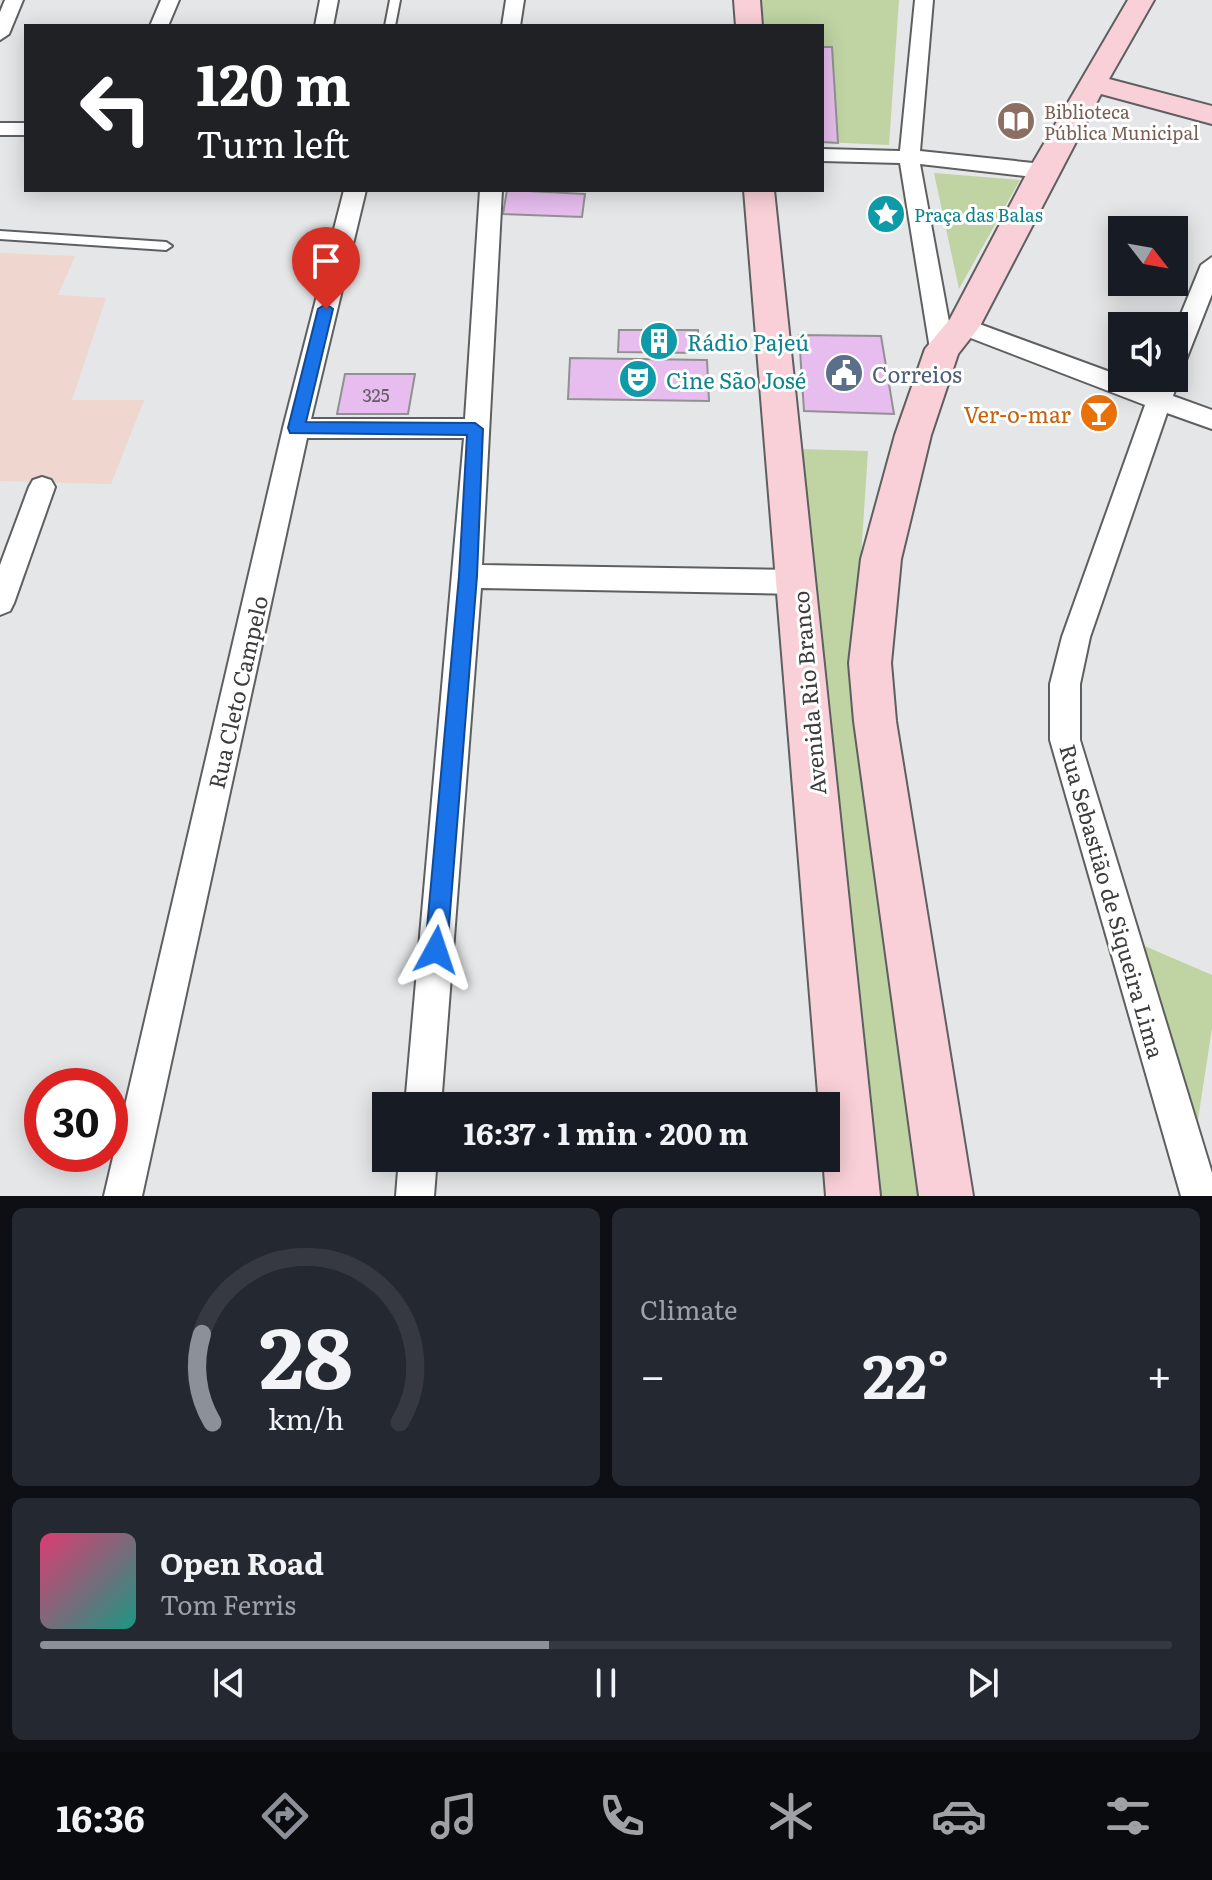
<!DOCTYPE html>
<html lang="en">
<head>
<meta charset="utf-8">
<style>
  body { margin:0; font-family:Literata,serif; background:#242831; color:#f1f3f6; height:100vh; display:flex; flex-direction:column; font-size:30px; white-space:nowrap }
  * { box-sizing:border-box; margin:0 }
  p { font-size:26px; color:#9ea1a6 }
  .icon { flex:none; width:44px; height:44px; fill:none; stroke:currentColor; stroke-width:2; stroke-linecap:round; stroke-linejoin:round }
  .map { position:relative; height:1196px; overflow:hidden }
  .sheet { display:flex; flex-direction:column; gap:12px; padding:12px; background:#0d0f14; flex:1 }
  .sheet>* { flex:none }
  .hud { position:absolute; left:24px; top:24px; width:800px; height:168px; border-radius:0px; box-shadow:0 4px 20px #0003; background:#202124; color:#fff; overflow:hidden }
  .needle { width:52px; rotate:121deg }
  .fabs { position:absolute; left:1108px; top:216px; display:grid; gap:16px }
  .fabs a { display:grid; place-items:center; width:80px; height:80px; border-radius:0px; background:#171b24; box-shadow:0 4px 20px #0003; font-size:40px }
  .speed { position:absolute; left:24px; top:1068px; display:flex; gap:16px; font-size:40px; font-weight:700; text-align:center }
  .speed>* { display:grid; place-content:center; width:104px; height:104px; border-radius:50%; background:#171b24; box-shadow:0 4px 20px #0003; line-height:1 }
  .speed .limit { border:12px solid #d22; background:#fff; color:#111 }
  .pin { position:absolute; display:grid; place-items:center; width:68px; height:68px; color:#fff; margin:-82px -34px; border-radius:50% 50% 50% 0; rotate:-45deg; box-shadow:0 0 8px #0007 }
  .pin .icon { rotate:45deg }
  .me { position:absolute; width:88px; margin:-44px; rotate:5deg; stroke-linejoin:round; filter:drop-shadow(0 0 6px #0008) }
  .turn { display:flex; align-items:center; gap:28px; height:168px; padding:0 40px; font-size:36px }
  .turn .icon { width:104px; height:104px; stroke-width:2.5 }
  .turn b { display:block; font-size:56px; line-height:68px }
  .big { font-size:60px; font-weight:700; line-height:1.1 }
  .sheet .card { flex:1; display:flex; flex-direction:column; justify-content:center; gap:12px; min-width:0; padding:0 28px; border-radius:12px; background:#242831 }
  .sheet .dial { align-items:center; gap:0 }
  .dial svg { height:208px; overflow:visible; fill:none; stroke:#363941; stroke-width:7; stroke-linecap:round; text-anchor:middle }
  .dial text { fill:#f1f3f6; stroke:none }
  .song { display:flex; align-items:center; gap:24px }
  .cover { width:96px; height:96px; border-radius:12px; background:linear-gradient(135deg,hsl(340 70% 55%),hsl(170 70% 35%)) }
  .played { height:8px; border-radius:4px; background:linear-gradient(90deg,#8c9099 45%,#363941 45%) }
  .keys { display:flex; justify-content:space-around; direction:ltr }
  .heat { display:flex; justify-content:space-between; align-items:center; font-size:44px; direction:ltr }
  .sheet .tiles { flex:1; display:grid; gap:12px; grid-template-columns:1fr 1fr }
  .card:last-child { grid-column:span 2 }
  .trip { position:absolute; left:372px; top:1092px; width:468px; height:80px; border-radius:0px; background:#171b24; box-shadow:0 4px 20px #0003; font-weight:700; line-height:80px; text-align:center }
  .dock { display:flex; height:128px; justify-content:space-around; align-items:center; background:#090b0e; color:#9ea1a6 }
  .dock .icon { width:56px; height:56px }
  .dock .selected { color:#8c9099 }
  .dock b { font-size:36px; color:#f1f3f6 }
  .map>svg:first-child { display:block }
  .medical { fill:#efd6ce }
  .green { fill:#bfd3a3 }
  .building { fill:#e6bdee; stroke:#919192; stroke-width:2 }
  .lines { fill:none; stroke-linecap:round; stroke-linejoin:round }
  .lane-casing { stroke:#5e5f60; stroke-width:4 }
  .street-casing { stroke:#5e5f60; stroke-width:4 }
  .secondary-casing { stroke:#5e5f60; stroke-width:4 }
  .lane { fill:#fff; fill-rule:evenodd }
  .street { fill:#fff; fill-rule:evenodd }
  .secondary { fill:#f9d0d7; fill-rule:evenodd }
  .route { fill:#1a73e8; stroke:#114b97; stroke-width:2 }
  .labels { text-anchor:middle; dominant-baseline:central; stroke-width:6; stroke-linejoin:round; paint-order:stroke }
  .far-education-label { font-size:18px; fill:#785e54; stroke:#fff; text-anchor:start }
  .far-culture-label { font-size:18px; fill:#0d838f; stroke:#fff; text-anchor:start }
  .number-label { font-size:18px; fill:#665c68 }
  .culture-label { font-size:22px; fill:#0d838f; stroke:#fff; text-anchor:start }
  .service-label { font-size:22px; fill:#4e5e75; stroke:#fff; text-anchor:start }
  .food-label { font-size:22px; fill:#c56008; stroke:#fff; text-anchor:end }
  .street-label { font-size:22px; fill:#3c3c3c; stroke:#fff }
</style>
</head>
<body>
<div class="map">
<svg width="1212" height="1196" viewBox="0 0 1212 1196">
  <rect width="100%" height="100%" fill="#e5e6e7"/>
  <path class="medical" d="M0,253L75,256L58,295L106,298L72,400H144L111,484L0,481Z"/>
  <path class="green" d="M760,0H899L889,145L822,142V26H762Z
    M934,173L1020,180L959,289Z
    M797,449L868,451L852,690L925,1196H881L820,690Z
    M1140,944L1212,975V1028L1197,1126Z"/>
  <path class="building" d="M822,47H832L838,143L822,142Z
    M507,190L585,194L582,217L503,214Z
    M619,330H698L699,353L618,352Z
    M799,335L881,336L894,414L804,411Z
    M570,358L707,360L709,401L568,399Z
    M345,374H415L408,414H337Z"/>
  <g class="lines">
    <defs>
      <path id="lane" d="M390,0H400L395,26H385Z
        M0,231L166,242L172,246L166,250L0,239Z"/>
      <path id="street" d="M5,0H23L9,34L0,40V12Z
        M161,0H179L168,26H150Z
        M320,0H338L333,26H315Z
        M506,0H524L520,26H502Z
        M915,0H933L920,151L1043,164L1053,171L1043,178L920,164L954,349L950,355H934L930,349L900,163L822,161V149L900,151Z
        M0,123H26V135H0Z
        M344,190H366L311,419H465L480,190H502L482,565L798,570L808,574L812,582L808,590L798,594L481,588L441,1106H405L464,438H307L142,1196H104L283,428Z
        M1212,257V294L1186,360L1183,366L1174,369V331L1201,265Z
        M963,318L1151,387L1155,378H1174L1176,372L1179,378L1173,396L1212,410V429L1167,413L1090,637L1080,684V740L1212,1173V1196H1181L1050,740V684L1062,637L1145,405L955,332L951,326L955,320Z
        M42,477L51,480L55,487L14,603L10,611L0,615V565L29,487L33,480Z
        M399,1158H437L434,1196H396Z"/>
      <path id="secondary" d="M734,0H760L762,26H736Z
        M1128,0H1154L1109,79L1212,106V124L1101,94L980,326L958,354L931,435L901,559L891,663L896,721L973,1196H919L854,721L849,663L861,559L895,435L925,349L950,319L1028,171Z
        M744,190H774L880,1196H826L823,1158H826V1106H819Z"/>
    </defs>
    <use href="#lane" class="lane-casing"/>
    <use href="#street" class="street-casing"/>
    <use href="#secondary" class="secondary-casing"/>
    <use href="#lane" class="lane"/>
    <use href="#street" class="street"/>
    <use href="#secondary" class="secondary"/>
  </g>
  <path class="route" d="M326,304L333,309L306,422L475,423L483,429L477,576L447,950L444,958L436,961L428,958L425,950L459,576L467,435L290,433L288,428L318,309Z"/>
  <defs>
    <symbol id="library-disc" viewBox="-11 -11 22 22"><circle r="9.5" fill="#8d6e63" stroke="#fff"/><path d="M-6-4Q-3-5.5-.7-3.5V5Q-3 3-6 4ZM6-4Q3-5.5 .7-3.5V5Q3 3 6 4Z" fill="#fff"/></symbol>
    <symbol id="sight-disc" viewBox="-11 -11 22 22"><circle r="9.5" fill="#0f9aa8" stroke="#fff"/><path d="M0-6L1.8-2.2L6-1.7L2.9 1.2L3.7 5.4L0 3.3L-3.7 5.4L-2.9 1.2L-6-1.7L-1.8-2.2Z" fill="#fff"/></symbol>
    <symbol id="building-disc" viewBox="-11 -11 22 22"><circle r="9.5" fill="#0f9aa8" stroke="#fff"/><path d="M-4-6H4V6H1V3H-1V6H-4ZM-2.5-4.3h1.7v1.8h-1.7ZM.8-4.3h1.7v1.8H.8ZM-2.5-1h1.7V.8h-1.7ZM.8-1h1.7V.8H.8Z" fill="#fff"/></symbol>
    <symbol id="civic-disc" viewBox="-11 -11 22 22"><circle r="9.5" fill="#5c6f8a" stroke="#fff"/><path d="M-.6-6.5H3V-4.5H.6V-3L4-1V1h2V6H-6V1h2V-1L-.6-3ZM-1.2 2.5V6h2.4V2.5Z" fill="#fff"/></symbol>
    <symbol id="theatre-disc" viewBox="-11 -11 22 22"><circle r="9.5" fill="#0f9aa8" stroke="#fff"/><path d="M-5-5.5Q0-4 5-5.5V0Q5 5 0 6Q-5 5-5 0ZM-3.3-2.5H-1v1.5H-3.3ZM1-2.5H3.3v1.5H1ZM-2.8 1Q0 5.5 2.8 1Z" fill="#fff"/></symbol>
    <symbol id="bar-disc" viewBox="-11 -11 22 22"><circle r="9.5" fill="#e8710a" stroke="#fff"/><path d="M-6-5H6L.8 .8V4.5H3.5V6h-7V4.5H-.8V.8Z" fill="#fff"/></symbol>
  </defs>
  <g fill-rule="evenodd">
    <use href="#library-disc" x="994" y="99" width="44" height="44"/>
    <use href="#sight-disc" x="864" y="192" width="44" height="44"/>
    <use href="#building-disc" x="637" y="319" width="44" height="44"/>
    <use href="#civic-disc" x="822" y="351" width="44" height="44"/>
    <use href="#theatre-disc" x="616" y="357" width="44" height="44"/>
    <use href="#bar-disc" x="1077" y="391" width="44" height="44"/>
  </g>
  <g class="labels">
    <g class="far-education-label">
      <text x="1044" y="111">Biblioteca<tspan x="1044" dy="21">Pública Municipal</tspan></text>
    </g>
    <g class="far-culture-label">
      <text x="914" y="214">Praça das Balas</text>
    </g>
    <g class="number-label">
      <text x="376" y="394">325</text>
    </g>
    <g class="culture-label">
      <text x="687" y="341">Rádio Pajeú</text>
      <text x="666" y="379">Cine São José</text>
    </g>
    <g class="service-label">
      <text x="872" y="373">Correios</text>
    </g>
    <g class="food-label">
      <text x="1071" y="413">Ver-o-mar</text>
    </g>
    <g class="street-label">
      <text transform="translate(237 692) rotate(-77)">Rua Cleto Campelo</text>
      <text transform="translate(808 693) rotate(-95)">Avenida Rio Branco</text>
      <text transform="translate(1113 901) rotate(74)">Rua Sebastião de Siqueira Lima</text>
    </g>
  </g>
</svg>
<div class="fabs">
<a><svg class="needle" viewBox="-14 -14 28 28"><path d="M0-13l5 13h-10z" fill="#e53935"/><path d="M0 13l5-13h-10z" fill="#9ea1a6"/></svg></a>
<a><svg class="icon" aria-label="sound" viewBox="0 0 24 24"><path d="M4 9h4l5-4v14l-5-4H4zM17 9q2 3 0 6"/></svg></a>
</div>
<div class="speed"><div class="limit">30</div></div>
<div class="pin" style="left:326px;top:309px;background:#d93025"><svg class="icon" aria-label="arrive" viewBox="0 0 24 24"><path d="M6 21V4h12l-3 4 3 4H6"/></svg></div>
<svg class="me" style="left:436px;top:950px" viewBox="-20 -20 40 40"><path d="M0-17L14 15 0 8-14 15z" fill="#1a73e8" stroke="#fff" stroke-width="4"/></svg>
<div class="trip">16:37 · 1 min · 200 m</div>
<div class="hud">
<div class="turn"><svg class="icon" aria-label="left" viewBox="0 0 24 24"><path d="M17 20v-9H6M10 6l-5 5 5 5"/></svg><div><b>120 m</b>Turn left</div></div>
</div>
</div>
<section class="sheet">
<div class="tiles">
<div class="card dial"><svg viewBox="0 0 100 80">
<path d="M14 69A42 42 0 1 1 86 69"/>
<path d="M14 69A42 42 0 0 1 10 35" stroke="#8c9099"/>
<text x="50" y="56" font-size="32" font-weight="700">28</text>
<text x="50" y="72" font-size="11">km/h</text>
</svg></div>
<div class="card"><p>Climate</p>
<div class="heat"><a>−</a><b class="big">22°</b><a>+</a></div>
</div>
<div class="card">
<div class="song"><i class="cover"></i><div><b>Open Road</b><p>Tom Ferris</p></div></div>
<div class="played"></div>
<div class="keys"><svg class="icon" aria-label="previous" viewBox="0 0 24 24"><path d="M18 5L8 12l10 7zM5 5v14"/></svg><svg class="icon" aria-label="pause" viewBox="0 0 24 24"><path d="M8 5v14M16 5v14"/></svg><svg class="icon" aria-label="next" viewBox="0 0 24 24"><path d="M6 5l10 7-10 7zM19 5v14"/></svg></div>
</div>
</div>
</section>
<nav class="dock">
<b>16:36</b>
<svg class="icon selected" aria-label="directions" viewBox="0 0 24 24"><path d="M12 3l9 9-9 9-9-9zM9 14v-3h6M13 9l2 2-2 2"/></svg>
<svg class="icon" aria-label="music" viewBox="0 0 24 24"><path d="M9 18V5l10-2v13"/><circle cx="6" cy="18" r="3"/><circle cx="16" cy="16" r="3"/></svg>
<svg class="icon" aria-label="phone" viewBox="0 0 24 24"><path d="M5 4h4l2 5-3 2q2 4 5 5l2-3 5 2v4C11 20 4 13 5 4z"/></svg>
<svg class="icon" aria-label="climate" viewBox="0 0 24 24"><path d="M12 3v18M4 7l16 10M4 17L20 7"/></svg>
<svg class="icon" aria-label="car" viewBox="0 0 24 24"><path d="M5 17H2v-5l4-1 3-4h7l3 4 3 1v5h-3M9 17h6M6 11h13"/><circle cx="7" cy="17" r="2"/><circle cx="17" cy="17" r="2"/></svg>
<svg class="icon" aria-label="filters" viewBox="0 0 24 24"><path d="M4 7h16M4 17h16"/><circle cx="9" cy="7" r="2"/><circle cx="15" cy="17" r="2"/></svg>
</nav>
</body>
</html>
